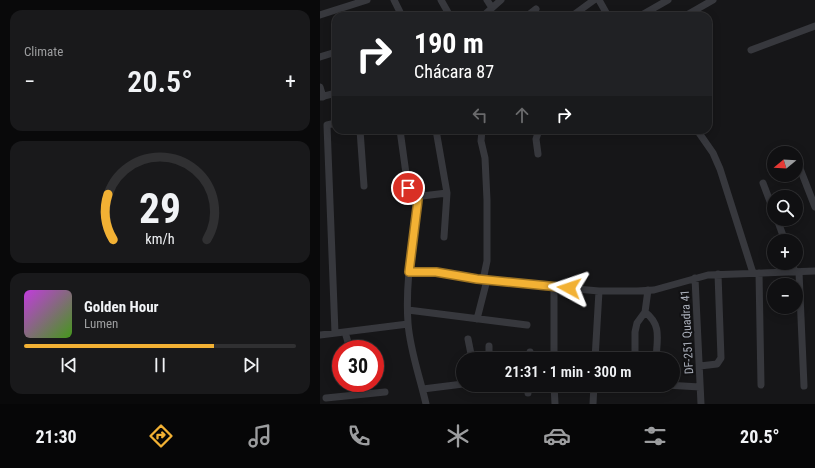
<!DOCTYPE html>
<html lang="en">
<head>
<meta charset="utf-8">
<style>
  body { margin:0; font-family:"Roboto Condensed",sans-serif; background:#19191b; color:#f1f3f6; height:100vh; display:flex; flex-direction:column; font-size:15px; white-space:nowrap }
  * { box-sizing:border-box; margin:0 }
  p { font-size:13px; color:#9c9d9f }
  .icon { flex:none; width:22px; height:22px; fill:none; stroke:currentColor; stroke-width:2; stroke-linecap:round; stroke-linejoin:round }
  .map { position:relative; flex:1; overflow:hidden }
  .panel { display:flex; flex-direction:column; gap:10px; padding:10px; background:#09090a; width:320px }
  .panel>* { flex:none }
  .guide { position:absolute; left:12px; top:12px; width:380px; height:122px; border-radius:12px; box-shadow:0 2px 10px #0003,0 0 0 1px #303032; background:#202124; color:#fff; overflow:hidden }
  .needle { width:26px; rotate:252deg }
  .controls { position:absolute; left:447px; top:146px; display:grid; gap:8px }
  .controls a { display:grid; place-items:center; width:36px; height:36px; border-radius:50%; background:#101012; box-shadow:0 2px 10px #0003,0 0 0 1px #303032; font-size:20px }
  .speed { position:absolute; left:12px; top:340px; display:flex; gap:8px; font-size:20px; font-weight:700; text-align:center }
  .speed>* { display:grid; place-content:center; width:52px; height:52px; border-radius:50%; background:#101012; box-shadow:0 2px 10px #0003,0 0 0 1px #303032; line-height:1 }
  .speed .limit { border:6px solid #d22; background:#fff; color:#111 }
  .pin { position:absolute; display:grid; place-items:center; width:34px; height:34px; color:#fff; margin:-17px; border:2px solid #fff; border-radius:50%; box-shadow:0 1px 4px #0007 }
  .me { position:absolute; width:44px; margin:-22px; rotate:275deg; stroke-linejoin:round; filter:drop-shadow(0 0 3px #0008) }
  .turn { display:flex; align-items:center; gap:14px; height:84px; padding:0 16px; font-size:18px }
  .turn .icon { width:52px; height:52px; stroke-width:2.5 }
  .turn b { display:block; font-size:28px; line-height:34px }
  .lanes { display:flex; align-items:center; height:38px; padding:0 16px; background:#0003; justify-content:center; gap:20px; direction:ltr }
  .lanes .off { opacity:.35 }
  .big { font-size:30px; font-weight:600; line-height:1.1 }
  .panel .card { flex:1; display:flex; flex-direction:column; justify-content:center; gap:6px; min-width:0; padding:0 14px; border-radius:12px; background:#19191b }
  .panel .dial { align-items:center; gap:0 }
  .dial svg { height:104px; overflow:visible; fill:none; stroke:#303032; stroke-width:7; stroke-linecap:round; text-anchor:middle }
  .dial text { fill:#f1f3f6; stroke:none }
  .song { display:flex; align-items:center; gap:12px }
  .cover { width:48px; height:48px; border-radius:6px; background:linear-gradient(135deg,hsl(290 70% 55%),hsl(100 70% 35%)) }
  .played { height:4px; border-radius:2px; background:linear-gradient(90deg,#f2b134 70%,#303032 70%) }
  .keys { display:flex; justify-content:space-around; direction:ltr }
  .heat { display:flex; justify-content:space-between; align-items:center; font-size:22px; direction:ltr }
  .trip { position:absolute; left:136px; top:352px; width:224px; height:40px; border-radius:20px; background:#101012; box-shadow:0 2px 10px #0003,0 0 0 1px #303032; font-weight:600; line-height:40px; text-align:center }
  .tabs { display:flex; height:64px; justify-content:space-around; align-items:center; background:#060607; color:#9c9d9f }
  .tabs .icon { width:28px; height:28px }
  .tabs .current { color:#f2b134 }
  .tabs b { font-size:18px; color:#f1f3f6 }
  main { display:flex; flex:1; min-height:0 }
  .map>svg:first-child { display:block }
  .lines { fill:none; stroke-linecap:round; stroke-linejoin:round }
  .minor { stroke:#37383d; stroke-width:7 }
  .route-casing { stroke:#9d7322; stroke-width:10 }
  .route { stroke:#f2b134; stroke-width:7 }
  .labels { text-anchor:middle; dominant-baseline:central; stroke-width:4; stroke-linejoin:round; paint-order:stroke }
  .street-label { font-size:12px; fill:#a8adb8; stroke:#111113 }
</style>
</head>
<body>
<main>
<section class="panel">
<div class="card"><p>Climate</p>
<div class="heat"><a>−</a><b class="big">20.5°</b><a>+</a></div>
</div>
<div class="card dial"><svg viewBox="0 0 100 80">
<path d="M14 69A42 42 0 1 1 86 69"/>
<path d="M14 69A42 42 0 0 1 10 34" stroke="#f2b134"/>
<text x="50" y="56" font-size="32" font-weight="700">29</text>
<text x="50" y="72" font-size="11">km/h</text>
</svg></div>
<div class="card">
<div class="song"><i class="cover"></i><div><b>Golden Hour</b><p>Lumen</p></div></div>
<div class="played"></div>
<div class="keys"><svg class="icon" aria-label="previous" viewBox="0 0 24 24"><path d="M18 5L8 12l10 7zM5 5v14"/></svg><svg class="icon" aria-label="pause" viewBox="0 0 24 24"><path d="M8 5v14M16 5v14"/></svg><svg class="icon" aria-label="next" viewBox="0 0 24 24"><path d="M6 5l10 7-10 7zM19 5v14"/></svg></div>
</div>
</section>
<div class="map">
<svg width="495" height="404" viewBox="0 0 495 404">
  <rect width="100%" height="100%" fill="#161618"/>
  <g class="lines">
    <path class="minor" d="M74,0L82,16
      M121,0L130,16
      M167,0L172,8
      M279,0L288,16
      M0,15L47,0
      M163,16L181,0
      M207,16L216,9
      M252,16L274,0
      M320,16L348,0
      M365,16L393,0
      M431,50L495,26
      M0,57L16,52
      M0,87L3,97
      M0,97L16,93
      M40,130L44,186
      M80,130L88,188L98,200L102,196L127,193
      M116,130L127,193L124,237
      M162,130L161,141L165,158L167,200V261L163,280
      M377,130L393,153L400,169L433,273
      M218,154L216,139L219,130
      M479,166L495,207
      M443,183L454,212
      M98,200C93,241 85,282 88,323C90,351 100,377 106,404
      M457,219L465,241
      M472,263L475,272
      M89,272H116L190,283L279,291H317L334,290L388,275L495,271
      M479,272L484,386
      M439,273L441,385
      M375,278L381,404
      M234,287V359
      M88,310L207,325
      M325,312C342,325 337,339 336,359
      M157,319L167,280
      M25,332L30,349
      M15,333L7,125L16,123
      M0,335L88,324
      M148,339L152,359
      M169,359V346
      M209,359L210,352
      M275,359L279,291
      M315,359V332L317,323L325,312L328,290
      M380,366L397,364L401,358L398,274
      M41,383L44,394
      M208,385V393
      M234,385L235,404
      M346,385L380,387
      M103,389L143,384
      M6,398L65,392
      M273,404L274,385"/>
  </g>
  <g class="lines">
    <defs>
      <path id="route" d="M88,188L98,200L89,272H116L157,279L249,288"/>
    </defs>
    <use href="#route" class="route-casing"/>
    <use href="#route" class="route"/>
  </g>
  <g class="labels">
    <g class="street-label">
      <text transform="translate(367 332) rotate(-93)">DF-251 Quadra 41</text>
    </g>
  </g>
</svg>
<div class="controls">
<a><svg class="needle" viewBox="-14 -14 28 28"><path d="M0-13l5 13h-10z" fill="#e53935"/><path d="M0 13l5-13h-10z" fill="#9c9d9f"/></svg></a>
<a><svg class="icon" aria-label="search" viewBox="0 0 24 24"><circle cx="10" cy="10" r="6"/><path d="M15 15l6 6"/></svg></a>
<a>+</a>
<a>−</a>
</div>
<div class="speed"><div class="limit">30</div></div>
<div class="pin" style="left:88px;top:188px;background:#d93025"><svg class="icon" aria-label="arrive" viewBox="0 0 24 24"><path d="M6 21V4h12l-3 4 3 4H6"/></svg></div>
<svg class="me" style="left:249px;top:288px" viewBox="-20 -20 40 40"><path d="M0-17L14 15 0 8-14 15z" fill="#f2b134" stroke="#fff" stroke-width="4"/></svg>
<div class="trip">21:31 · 1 min · 300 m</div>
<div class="guide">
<div class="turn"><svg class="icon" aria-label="right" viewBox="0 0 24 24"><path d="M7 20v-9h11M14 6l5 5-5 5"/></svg><div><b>190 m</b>Chácara 87</div></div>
<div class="lanes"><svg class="icon off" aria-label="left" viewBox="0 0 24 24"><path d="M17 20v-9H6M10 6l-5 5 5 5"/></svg><svg class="icon off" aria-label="ahead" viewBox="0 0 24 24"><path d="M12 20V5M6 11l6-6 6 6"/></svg><svg class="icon" aria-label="right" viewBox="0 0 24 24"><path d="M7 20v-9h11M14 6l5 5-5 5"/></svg></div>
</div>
</div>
</main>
<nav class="tabs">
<b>21:30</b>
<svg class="icon current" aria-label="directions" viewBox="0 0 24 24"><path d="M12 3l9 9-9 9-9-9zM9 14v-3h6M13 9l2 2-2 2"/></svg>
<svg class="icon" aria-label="music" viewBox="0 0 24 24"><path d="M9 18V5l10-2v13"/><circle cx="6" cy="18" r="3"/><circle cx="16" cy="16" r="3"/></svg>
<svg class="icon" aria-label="phone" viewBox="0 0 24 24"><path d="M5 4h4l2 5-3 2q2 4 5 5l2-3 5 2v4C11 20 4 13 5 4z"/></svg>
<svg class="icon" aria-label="climate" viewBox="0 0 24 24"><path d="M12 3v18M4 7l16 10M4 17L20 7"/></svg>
<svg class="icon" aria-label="car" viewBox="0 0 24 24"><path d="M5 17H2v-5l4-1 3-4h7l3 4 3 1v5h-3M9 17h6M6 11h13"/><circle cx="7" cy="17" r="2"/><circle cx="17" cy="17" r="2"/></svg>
<svg class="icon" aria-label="filters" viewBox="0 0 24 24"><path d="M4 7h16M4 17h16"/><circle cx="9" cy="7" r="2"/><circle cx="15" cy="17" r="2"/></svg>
<b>20.5°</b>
</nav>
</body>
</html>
